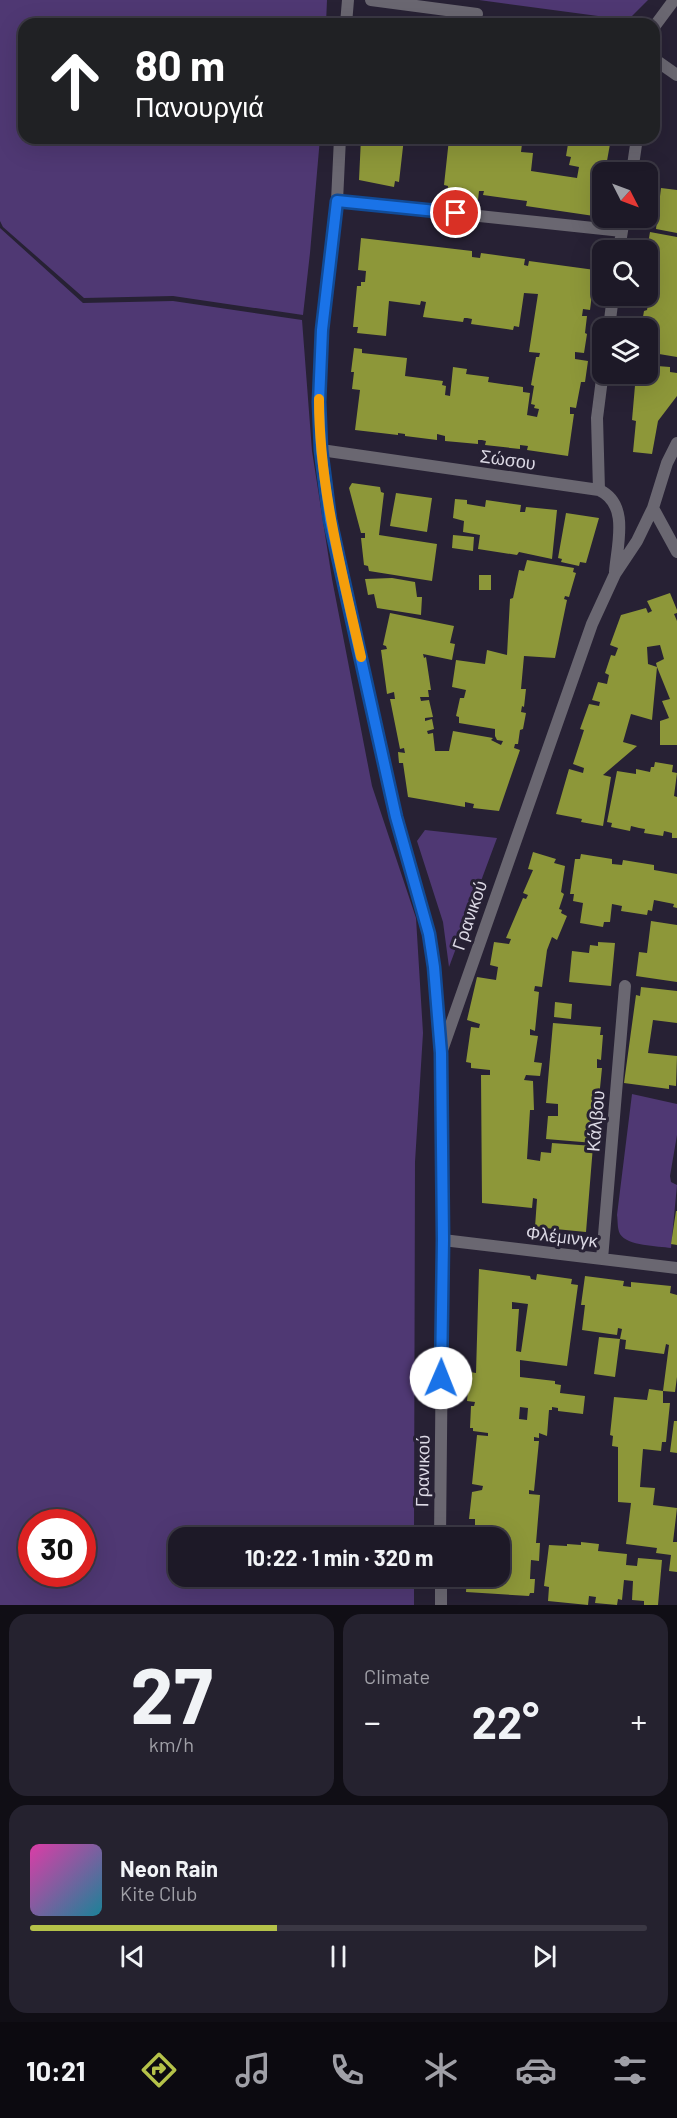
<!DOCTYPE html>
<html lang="en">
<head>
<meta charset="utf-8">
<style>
  body { margin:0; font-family:Barlow,sans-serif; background:#25222f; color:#f1f3f6; height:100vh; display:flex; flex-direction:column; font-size:22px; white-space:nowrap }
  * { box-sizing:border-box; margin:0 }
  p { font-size:20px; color:#a0a0a7 }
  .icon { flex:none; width:33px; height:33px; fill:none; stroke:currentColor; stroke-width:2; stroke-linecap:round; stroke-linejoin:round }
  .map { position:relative; height:1605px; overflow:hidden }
  .drawer { display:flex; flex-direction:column; gap:9px; padding:9px; background:#100e15; flex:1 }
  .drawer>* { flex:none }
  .banner { position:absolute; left:18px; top:18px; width:642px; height:126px; border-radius:18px; box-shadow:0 6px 24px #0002,0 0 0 2px #3b3844; background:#202124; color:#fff; overflow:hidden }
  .needle { width:39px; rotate:132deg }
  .fabs { position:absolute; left:592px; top:162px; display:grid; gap:12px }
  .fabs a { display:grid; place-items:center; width:66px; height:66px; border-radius:12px; background:#1d1927; box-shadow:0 6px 24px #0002,0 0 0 2px #3b3844; font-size:30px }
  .speed { position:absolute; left:18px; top:1509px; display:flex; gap:12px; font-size:30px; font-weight:700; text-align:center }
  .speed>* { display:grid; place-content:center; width:78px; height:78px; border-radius:50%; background:#1d1927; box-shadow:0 6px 24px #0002,0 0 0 2px #3b3844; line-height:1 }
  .speed .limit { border:9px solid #d22; background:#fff; color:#111 }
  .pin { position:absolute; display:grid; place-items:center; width:51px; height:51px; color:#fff; margin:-26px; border:3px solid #fff; border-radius:50%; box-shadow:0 2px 6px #0007 }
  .me { position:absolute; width:66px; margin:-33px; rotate:1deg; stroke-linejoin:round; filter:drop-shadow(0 0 4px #0008) }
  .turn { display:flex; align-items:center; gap:21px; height:126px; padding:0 18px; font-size:27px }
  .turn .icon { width:78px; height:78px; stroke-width:2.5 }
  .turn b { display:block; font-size:42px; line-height:51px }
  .big { font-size:45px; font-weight:700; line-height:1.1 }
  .drawer .tile { flex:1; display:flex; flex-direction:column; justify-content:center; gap:9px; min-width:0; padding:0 21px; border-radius:18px; background:#25222f }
  .drawer .dial { align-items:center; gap:0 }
  .dial b { font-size:78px; line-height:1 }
  .song { display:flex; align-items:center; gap:18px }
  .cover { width:72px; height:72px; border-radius:9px; background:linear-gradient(135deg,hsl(320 70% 55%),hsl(190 70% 35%)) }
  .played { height:6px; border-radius:3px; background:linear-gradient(90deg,#b5c249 40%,#3b3844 40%) }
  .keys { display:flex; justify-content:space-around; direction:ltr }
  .heat { display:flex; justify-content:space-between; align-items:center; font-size:33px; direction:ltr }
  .drawer .tiles { flex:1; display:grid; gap:9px; grid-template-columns:1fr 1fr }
  .tile:last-child { grid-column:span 2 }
  .trip { position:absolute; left:168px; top:1527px; width:342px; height:60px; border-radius:18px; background:#1d1927; box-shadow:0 6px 24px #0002,0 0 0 2px #3b3844; font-weight:700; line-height:60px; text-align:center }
  .tab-bar { display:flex; height:96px; justify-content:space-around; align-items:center; background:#0c0a10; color:#a0a0a7 }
  .tab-bar .icon { width:42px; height:42px }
  .tab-bar .on { color:#b5c249 }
  .tab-bar b { font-size:27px; color:#f1f3f6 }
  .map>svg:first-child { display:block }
  .green { fill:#4f3873; fill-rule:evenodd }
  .building { fill:#8d9739; fill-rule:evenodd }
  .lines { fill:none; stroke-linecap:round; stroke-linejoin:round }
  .minor { stroke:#6a6771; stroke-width:12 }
  .route-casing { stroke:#114b97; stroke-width:15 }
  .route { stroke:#1a73e8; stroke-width:10 }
  .slow { stroke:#f59e0b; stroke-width:10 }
  .labels { text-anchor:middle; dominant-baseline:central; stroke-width:6; stroke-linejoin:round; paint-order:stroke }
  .street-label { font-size:18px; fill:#dbd8e4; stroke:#272134 }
</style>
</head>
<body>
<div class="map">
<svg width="677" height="1605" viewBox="0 0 677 1605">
  <rect width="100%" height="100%" fill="#272134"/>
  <path class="green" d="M0,0H327L326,24H24V138H320L310,253L303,315L173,296L84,298L3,227L0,221Z
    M479,0H648L628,20Z
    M0,228L83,303L173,301L302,320L312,451L332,579L372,786L416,918L423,1033L415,1162L414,1537L178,1538V1576L414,1577V1605H0ZM82,1522V1574H32V1522Z
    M425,830L497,838L449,967L443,922L417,841Z
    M632,1094L677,1104V1135L670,1176L671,1182L677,1185L671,1248C658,1246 627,1246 620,1234C617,1228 618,1221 617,1215Z"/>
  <path class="building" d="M361,138H404L399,182L395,181L394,187L359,180Z
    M569,138H606L605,143L610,144L605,172H603V177H600V181H603L599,200L596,199L594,216L526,206L527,201L483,195L484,191H479L478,200L447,196L448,186L444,185L449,139L489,144L490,140L522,144L521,152L533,153L531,171L577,178L579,167L569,165L571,157L566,156Z
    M661,188L677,190V233L656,229Z
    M650,232L677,237V357L659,354L657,366L670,367V372L677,373V396L658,421L652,454L633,452L636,421L632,420L636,374H648V328H641L644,311L647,310L648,305H643L645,296H648V272L653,273L655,257L648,256L647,250Z
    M361,238L472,251V257L480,258L481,253L525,259L524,265L528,266L529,261L595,270L590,310L583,309L582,316H587L585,333L587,334L584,353L575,352V359L588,361L585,382H581L576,408L570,407V414H574L568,456L527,450L528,446L520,445V449L485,445L486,441L482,440H478V444L445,441V436L437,434V440L405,436V434L398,433V435L355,430L360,390L352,389L354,372H351L354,348L362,349V353L407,358L405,376L443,381L442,385L446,386L445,395L450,396L453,367L467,369L466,374L489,377L488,382L523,387V392L530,393L527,415L537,417L539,409L534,408L535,405L531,404L534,386L531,385L536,357H539L540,353L529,352L538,294L524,293L519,327L514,326L513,330L471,324L472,319L467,318H464L463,322L423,317L426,302L421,301L420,305L389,301L386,336L357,333L358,327H353L357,286H361V282H365L366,271L358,270Z
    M352,483L380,487L381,492L384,493L379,535L437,544L432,581L369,571L368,566L364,565L361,538H365V533H361L349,488Z
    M396,493L432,498L427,532L390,526Z
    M455,499L467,500V504L485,507L486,500L521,505L520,512H525L526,507L557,510L552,559L519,552L517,555L478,549L480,535L463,532L464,521L453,518Z
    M566,513L599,518L586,563L580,562L579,566L561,562L562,559L558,558Z
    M453,535L474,537L473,551L452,548Z
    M527,560L574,568L573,572L576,573L569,597L565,596L564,599L567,600L555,658L524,656L521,689H526L524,707L522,706L521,712L526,713L523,729L520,730L518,744H515L514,748L520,750L499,811L473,808L474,804L465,802V807L408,797L403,763H399L398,752L405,753L404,748L400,749L390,699H395L394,692L387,694L381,650L387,649L386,646L383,645L390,613L454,626L450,643L455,644L452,660L423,654L424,658L426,657L431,690H428L429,697H420L421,701L429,700L433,717L425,718V721L432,719L434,729L427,731L428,734L433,733L435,751H449L453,731L493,738L491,740L501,745L503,741L497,740L495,736V729L459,723V717L456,716L460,698H464L466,690L452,687L456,660L485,664L487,650L507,655L510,599L513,598L519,570L524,571Z
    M479,575H491V590H479Z
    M392,578L415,582L417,597H422L421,615L377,608L374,594L368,595L365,579Z
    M670,593L677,610V613L674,614L677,621V745H660V721L669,718L662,701L670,699L657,667L656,663L664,659L660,645L647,647L648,664L657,667L652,720L631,714L623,742L637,746L603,775L611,777L603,826L581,822L582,819L556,814L569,769L583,773L584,768L573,764L584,730L580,729L589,704L599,706L600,702L592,700L598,682L607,684L609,675L605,673L611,655L615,656L618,648L610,645L621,615L646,608L648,613L652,611L647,601Z
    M655,762L673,765L672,772L677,773L674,796L677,797V838H672V833L664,831L663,836L644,833L645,829L639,828L631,826L630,831L611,827L612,823L607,822L617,771L636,774V769L650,772L651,767H654Z
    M533,852L556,859L554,863L565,866L561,892L564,894L559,909L562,910L561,913L567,916L557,940L552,937L547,950L542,987L535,986L534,991L539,992L535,1031L530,1029V1035L538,1036L534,1062L542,1063L540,1076L526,1075L524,1080L533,1081L534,1110H530L527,1159L540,1161L541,1152L551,1153L552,1143L593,1146L586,1232L535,1227L537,1199L533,1198L532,1208L482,1203L481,1075H490V1070L471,1068V1063L466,1062L471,1027L479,1028L480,1024L467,1020L477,977L496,980L498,967L490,965L494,942L509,944L511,939L506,938L523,898L526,899L528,895L523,893L533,870L528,869Z
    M581,854L612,859V864L622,865L623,860L654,865V870L677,874V908L673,907L674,904L654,900L652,911L648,910L647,915L621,911L622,906L612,904L610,922H604L603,927L580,923L583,903L573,901L574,894H570L575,859H580Z
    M651,921L677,925V982L636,976L639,952L647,953Z
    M598,942L615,943L611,986L569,982L572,951L589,953L590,945L598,946Z
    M641,987L677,991V1023L653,1020L648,1053L677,1056L676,1086L669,1085V1089L624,1083L636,995L640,996Z
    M555,1002L572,1004L571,1019L554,1017Z
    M553,1023L601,1027L600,1035H603L601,1060L597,1059V1068H602L598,1108L596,1107L595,1112H600L598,1138L594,1137V1143L546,1139L548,1116H558V1104L546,1103Z
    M676,1211H677V1245L671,1244Z
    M479,1269L530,1276L531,1279L536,1280L537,1274L572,1279L571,1284L578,1285L567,1366L520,1360V1377L555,1381V1384L561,1385L560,1393L585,1396L583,1414L558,1411V1408L552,1407V1410H549L547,1436L539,1433V1438L534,1437V1441H539L534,1491L529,1490V1494L540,1495L536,1543H540L539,1561L531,1560L530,1579H535L534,1593H530L529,1596L466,1592L467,1576H500V1538H470L471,1527L474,1528L475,1525V1519H469L472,1492L482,1490L483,1486L472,1484L477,1435L488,1436V1433L473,1431V1428H470L471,1406H474L475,1402L467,1401L470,1372L476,1373ZM512,1302L528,1304L521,1352L516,1351L519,1309H512ZM520,1407L528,1408L527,1420L519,1419Z
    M585,1276L624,1281L623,1286L631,1287V1282L671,1286L670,1293L677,1295V1377L675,1392L663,1391L669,1345L666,1344L664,1354L625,1349L626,1340L620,1339L615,1377L594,1374L599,1337L620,1339L622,1329L618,1328L617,1335L582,1330L585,1305H581Z
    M649,1389L663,1391V1403H670L666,1442H662L661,1451L643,1449L640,1487L655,1488L653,1505L677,1508L673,1542H677V1572L669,1571L671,1555L656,1553L657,1548L626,1544L631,1503L618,1502V1447L612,1446L613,1436L610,1435L614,1397L647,1400Z
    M674,1421H677V1453L670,1452Z
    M581,1542L599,1544L598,1551L627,1554L626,1565L637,1566L638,1558L662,1560L658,1605H644V1601L632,1600L633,1581L624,1580L622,1600L618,1599L617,1605L595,1603L596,1597L589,1596L588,1605L548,1601L549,1587L544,1586L549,1545L567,1546V1544L581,1545Z"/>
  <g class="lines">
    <path class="minor" d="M371,0L477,14
      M346,24L348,0
      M654,27L674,0
      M654,59L677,75
      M340,138L337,201L322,330L319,402L321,450L331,520L396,817L429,934L434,967L440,1047
      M632,172L637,138
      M337,201L622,231
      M619,250L624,218
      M609,328L613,296
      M321,450L599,490C630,504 617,545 615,572
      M599,490L597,418L603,371
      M653,508L677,552
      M443,1240L677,1268
      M602,1259L625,986
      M440,1538L443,1240L441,1053L592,624L615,574L637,541L653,508L667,463L677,443
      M441,1576V1605"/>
  </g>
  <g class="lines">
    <defs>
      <path id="route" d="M441,1378L443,1240L441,1053L434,967L429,934L396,817L330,520L321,450L319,402L322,330L337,201L456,213"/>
    </defs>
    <use href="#route" class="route-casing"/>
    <use href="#route" class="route"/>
    <path class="slow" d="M319,399C319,487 342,572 361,657"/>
  </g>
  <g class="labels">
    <g class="street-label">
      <text transform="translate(508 459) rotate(8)">Σώσου</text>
      <text transform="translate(469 915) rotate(-71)">Γρανικού</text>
      <text transform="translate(595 1121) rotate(-85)">Κάλβου</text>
      <text transform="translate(562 1236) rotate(7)">Φλέμινγκ</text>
      <text transform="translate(422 1471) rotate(-89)">Γρανικού</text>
    </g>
  </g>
</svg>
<div class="fabs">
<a><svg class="needle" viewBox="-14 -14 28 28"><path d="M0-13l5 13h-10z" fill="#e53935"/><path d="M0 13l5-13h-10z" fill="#a0a0a7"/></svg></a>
<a><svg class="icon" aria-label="search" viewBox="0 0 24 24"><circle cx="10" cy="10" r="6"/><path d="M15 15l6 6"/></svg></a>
<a><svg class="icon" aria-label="layers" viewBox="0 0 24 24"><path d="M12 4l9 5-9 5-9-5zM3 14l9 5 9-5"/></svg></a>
</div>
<div class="speed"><div class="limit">30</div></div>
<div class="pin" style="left:456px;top:213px;background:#d93025"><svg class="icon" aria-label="arrive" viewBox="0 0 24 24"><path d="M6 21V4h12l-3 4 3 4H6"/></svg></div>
<svg class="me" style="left:441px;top:1378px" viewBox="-20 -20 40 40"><circle r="19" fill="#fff"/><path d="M0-13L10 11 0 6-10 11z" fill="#1a73e8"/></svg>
<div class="trip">10:22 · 1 min · 320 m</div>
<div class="banner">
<div class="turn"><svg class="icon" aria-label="ahead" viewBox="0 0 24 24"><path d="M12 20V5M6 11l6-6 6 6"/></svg><div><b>80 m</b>Πανουργιά</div></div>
</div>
</div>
<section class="drawer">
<div class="tiles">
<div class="tile dial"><b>27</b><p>km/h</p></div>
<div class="tile"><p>Climate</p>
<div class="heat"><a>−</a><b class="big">22°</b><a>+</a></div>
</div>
<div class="tile">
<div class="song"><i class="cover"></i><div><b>Neon Rain</b><p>Kite Club</p></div></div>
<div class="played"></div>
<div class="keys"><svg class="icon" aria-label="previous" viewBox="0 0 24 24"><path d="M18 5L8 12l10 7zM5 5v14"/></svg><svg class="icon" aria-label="pause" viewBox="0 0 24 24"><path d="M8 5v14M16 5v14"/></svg><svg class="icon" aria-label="next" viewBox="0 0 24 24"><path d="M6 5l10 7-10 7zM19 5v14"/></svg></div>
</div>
</div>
</section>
<nav class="tab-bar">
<b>10:21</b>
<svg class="icon on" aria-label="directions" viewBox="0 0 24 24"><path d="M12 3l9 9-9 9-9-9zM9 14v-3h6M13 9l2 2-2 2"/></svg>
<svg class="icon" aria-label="music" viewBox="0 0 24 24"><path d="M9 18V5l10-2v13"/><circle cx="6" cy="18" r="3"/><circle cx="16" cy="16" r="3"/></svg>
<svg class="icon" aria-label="phone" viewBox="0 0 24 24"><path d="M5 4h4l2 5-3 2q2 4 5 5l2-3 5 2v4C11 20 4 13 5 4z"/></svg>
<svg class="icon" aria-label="climate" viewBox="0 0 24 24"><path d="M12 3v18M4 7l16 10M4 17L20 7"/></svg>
<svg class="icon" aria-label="car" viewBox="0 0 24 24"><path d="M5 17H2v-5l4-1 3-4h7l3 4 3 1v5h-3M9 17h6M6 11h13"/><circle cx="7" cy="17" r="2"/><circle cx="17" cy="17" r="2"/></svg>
<svg class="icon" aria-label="filters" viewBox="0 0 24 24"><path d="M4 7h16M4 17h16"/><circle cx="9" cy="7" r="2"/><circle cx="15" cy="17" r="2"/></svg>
</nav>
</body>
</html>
